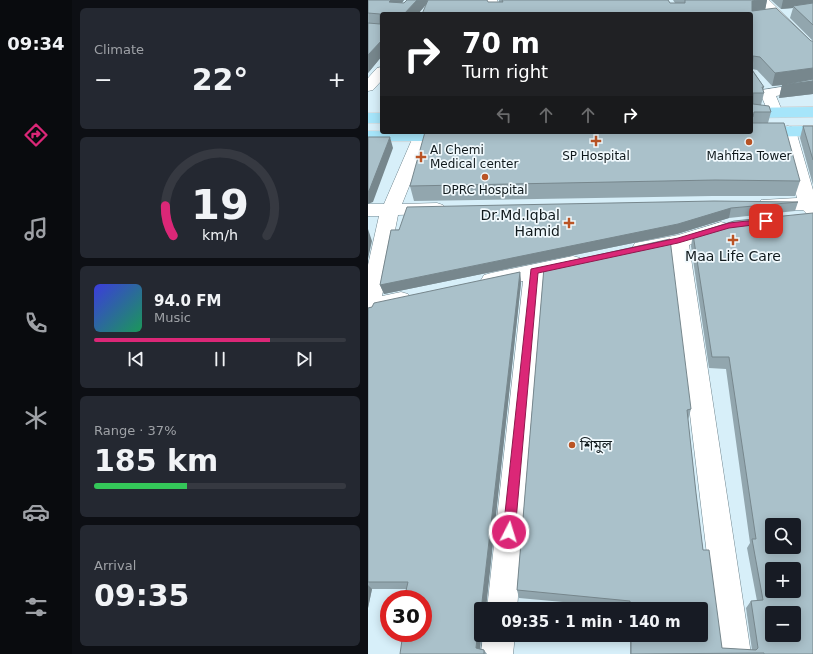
<!DOCTYPE html>
<html lang="en">
<head>
<meta charset="utf-8">
<style>
  body { margin:0; font-family:"DejaVu Sans","Noto Sans Bengali",sans-serif; background:#242831; color:#f1f3f6; height:100vh; display:flex; flex-direction:column; font-size:15px; white-space:nowrap }
  * { box-sizing:border-box; margin:0 }
  p { font-size:13px; color:#9ea1a6 }
  .icon { flex:none; width:22px; height:22px; fill:none; stroke:currentColor; stroke-width:2; stroke-linecap:round; stroke-linejoin:round }
  .map { position:relative; flex:1; overflow:hidden }
  .panel { display:flex; flex-direction:column; gap:8px; padding:8px; background:#0d0f14; width:296px }
  .panel>* { flex:none }
  .hud { position:absolute; left:12px; top:12px; width:373px; height:122px; border-radius:4px; box-shadow:0 2px 10px #0003; background:#202124; color:#fff; overflow:hidden }
  .fabs { position:absolute; left:397px; top:518px; display:grid; gap:8px }
  .fabs a { display:grid; place-items:center; width:36px; height:36px; border-radius:4px; background:#171b24; box-shadow:0 2px 10px #0003; font-size:20px }
  .speed { position:absolute; left:12px; top:590px; display:flex; gap:8px; font-size:20px; font-weight:700; text-align:center }
  .speed>* { display:grid; place-content:center; width:52px; height:52px; border-radius:50%; background:#171b24; box-shadow:0 2px 10px #0003; line-height:1 }
  .speed .limit { border:6px solid #d22; background:#fff; color:#111 }
  .pin { position:absolute; display:grid; place-items:center; width:34px; height:34px; color:#fff; margin:-17px; border-radius:8px; box-shadow:0 2px 6px #0006 }
  .me { position:absolute; width:44px; margin:-22px; rotate:5deg; stroke-linejoin:round; filter:drop-shadow(0 0 3px #0008) }
  .turn { display:flex; align-items:center; gap:14px; height:84px; padding:0 16px; font-size:18px }
  .turn .icon { width:52px; height:52px; stroke-width:2.5 }
  .turn b { display:block; font-size:28px; line-height:34px }
  .lanes { display:flex; align-items:center; height:38px; padding:0 16px; background:#0003; justify-content:center; gap:20px; direction:ltr }
  .lanes .off { opacity:.35 }
  .big { font-size:30px; font-weight:700; line-height:1.1 }
  .panel .card { flex:1; display:flex; flex-direction:column; justify-content:center; gap:6px; min-width:0; padding:0 14px; border-radius:6px; background:#242831 }
  .panel .dial { align-items:center; gap:0 }
  .dial svg { height:104px; overflow:visible; fill:none; stroke:#363941; stroke-width:7; stroke-linecap:round; text-anchor:middle }
  .dial text { fill:#f1f3f6; stroke:none }
  .song { display:flex; align-items:center; gap:12px }
  .cover { width:48px; height:48px; border-radius:6px; background:linear-gradient(135deg,hsl(240 70% 55%),hsl(150 70% 35%)) }
  .played { height:4px; border-radius:2px; background:linear-gradient(90deg,#db2777 70%,#363941 70%) }
  .keys { display:flex; justify-content:space-around; direction:ltr }
  .heat { display:flex; justify-content:space-between; align-items:center; font-size:22px; direction:ltr }
  .charge { height:6px; border-radius:3px; background:linear-gradient(90deg,#34c759 37%,#363941 0) }
  .trip { position:absolute; left:106px; top:602px; width:234px; height:40px; border-radius:4px; background:#171b24; box-shadow:0 2px 10px #0003; font-weight:700; line-height:40px; text-align:center }
  main { display:flex; flex:1; min-height:0 }
  .menu { display:flex; flex-direction:column; width:72px; justify-content:space-around; align-items:center; background:#090b0e; color:#9ea1a6 }
  .menu .icon { width:28px; height:28px }
  .menu .selected { color:#db2777 }
  .menu b { font-size:18px; color:#f1f3f6 }
  .map>svg:first-child { display:block }
  .lines { fill:none; stroke-linecap:round; stroke-linejoin:round }
  .minor-casing { stroke:#70868f; stroke-width:1 }
  .major-casing { stroke:#cfd1d2; stroke-width:1 }
  .minor { fill:#fff; fill-rule:evenodd }
  .major { fill:#a6e5fa; fill-rule:evenodd }
  .wall { fill:#92a6ae }
  .shaded-wall { fill:#77878d }
  .building { fill:#aac1ca; stroke:#77878d; fill-rule:evenodd }
  .route { fill:#db2777; stroke:#8e194d }
  .poi-dot { fill:#ba5425; stroke:#f0f9fd; stroke-width:1.5 }
  .labels { text-anchor:middle; dominant-baseline:central; stroke-width:3.5; stroke-linejoin:round; paint-order:stroke }
  .far-poi-label { font-size:12px; fill:#10191c; stroke:#f0f9fd }
  .poi-label { font-size:14px; fill:#10191c; stroke:#f0f9fd; text-anchor:end }
</style>
</head>
<body>
<main>
<nav class="menu">
<b>09:34</b>
<svg class="icon selected" aria-label="directions" viewBox="0 0 24 24"><path d="M12 3l9 9-9 9-9-9zM9 14v-3h6M13 9l2 2-2 2"/></svg>
<svg class="icon" aria-label="music" viewBox="0 0 24 24"><path d="M9 18V5l10-2v13"/><circle cx="6" cy="18" r="3"/><circle cx="16" cy="16" r="3"/></svg>
<svg class="icon" aria-label="phone" viewBox="0 0 24 24"><path d="M5 4h4l2 5-3 2q2 4 5 5l2-3 5 2v4C11 20 4 13 5 4z"/></svg>
<svg class="icon" aria-label="climate" viewBox="0 0 24 24"><path d="M12 3v18M4 7l16 10M4 17L20 7"/></svg>
<svg class="icon" aria-label="car" viewBox="0 0 24 24"><path d="M5 17H2v-5l4-1 3-4h7l3 4 3 1v5h-3M9 17h6M6 11h13"/><circle cx="7" cy="17" r="2"/><circle cx="17" cy="17" r="2"/></svg>
<svg class="icon" aria-label="filters" viewBox="0 0 24 24"><path d="M4 7h16M4 17h16"/><circle cx="9" cy="7" r="2"/><circle cx="15" cy="17" r="2"/></svg>
</nav>
<section class="panel">
<div class="card"><p>Climate</p>
<div class="heat"><a>−</a><b class="big">22°</b><a>+</a></div>
</div>
<div class="card dial"><svg viewBox="0 0 100 80">
<path d="M14 69A42 42 0 1 1 86 69"/>
<path d="M14 69A42 42 0 0 1 8 46" stroke="#db2777"/>
<text x="50" y="56" font-size="32" font-weight="700">19</text>
<text x="50" y="72" font-size="11">km/h</text>
</svg></div>
<div class="card">
<div class="song"><i class="cover"></i><div><b>94.0 FM</b><p>Music</p></div></div>
<div class="played"></div>
<div class="keys"><svg class="icon" aria-label="previous" viewBox="0 0 24 24"><path d="M18 5L8 12l10 7zM5 5v14"/></svg><svg class="icon" aria-label="pause" viewBox="0 0 24 24"><path d="M8 5v14M16 5v14"/></svg><svg class="icon" aria-label="next" viewBox="0 0 24 24"><path d="M6 5l10 7-10 7zM19 5v14"/></svg></div>
</div>
<div class="card"><p>Range · 37%</p><b class="big">185 km</b><div class="charge"></div></div>
<div class="card"><p>Arrival</p><b class="big">09:35</b></div>
</section>
<div class="map">
<svg width="445" height="654" viewBox="0 0 445 654">
  <rect width="100%" height="100%" fill="#d7eff9"/>
  <g class="lines">
    <defs>
      <path id="minor" d="M117,0H129L135,14H123Z
        M388,0H401L445,43V54L440,53Z
        M14,67V80L5,90L0,91V78L9,68Z
        M445,82V90L408,96L415,113L412,116H402L392,93L394,90Z
        M420,126L426,128L428,131L445,190V216L439,214L435,210H399L393,208L390,204L393,200L429,198L412,131L414,128Z
        M53,132L59,134L61,137L34,204L69,203L75,205L78,209L75,213L30,215L14,296L33,292L40,294L44,300L40,306L10,313L8,317L0,319V265L11,216H0V204H16L45,137L47,134Z
        M353,222L360,224L362,228L360,232L321,245L383,654H351L302,249L274,255L267,253L264,248L267,243L310,235Z
        M205,256L212,258L215,263L212,268L176,276L149,609H119L155,281L123,287L116,285L113,280L116,275L123,273Z
        M115,635H147L145,654H113Z"/>
      <path id="major" d="M445,107V117L383,118V108Z
        M0,113H14V123H0Z
        M445,126V136L383,137L377,135L375,132H383V127Z
        M0,131L89,132L94,136L92,139L86,141H0Z"/>
    </defs>
    <use href="#minor" class="minor-casing"/>
    <use href="#major" class="major-casing"/>
    <use href="#minor" class="minor"/>
    <use href="#major" class="major"/>
  </g>
  <path class="wall" d="M0,0H36L34,3L131,2V0H300L302,3H307L305,0H399L397,9L443,41H445V94L411,98L414,85L404,86L389,70L384,69L396,87L395,91L396,93L393,105L403,112L400,123L432,181L427,196H344L46,201L42,186L383,132V14L58,4L50,14H14V56L0,73Z
    M403,0H445V41L422,18L425,8L413,9Z
    M435,126H445V185L432,138Z
    M430,202L427,211L361,218L309,234L16,294L12,285L23,230Z
    M366,221L445,654H262V635H333V609H261V608L151,598L149,590L176,267L323,409L320,420L328,493L335,550L354,648L384,650L378,608L383,601H389L379,548L382,543L358,369L341,368L323,246L325,234Z
    M152,272L153,283L118,603L120,604L123,609H113V635L112,649L116,650L119,654H32L55,633L38,589H4L0,608V308Z"/>
  <path class="shaded-wall" d="M23,0H36L25,14L21,2Z
    M49,0H62L50,14H36Z
    M389,0H399L397,11L382,13L384,1Z
    M415,0H445V5L425,6V8L413,9Z
    M14,40V56L0,73V55Z
    M445,68V94L411,98L414,85L404,86L407,73Z
    M22,137L25,148L5,202L0,204V191Z
    M363,208L361,218L309,234L16,294L12,285Z
    M0,229L4,241L0,259Z
    M152,272L153,283L118,609L114,602Z
    M0,585L4,589L0,608Z
    M120,604L123,609H120Z
    M110,629L113,635L112,654L108,648Z"/>
  <path class="building" d="M0,0H23L21,2L36,3L39,0H49L36,14H14V40L0,55V23L12,24V14L0,13Z
    M60,0H119L120,2H135L134,0H300L302,3H317V0H389L384,1V11L408,8L443,41H445V68L407,73L392,57L385,56L384,70L396,87H394L396,93H385V104L401,106L403,112H386L385,117H383V14H54Z
    M445,3V25L425,6Z
    M445,79V81L414,85Z
    M383,123H416L432,181L347,180L42,186L57,132H383Z
    M435,126H445V160Z
    M0,137H22L1,191H0Z
    M346,201L430,202L363,208L310,224L12,285L23,230H31L39,207Z
    M445,213V654H396V653L263,654V635H333V609H262V601L149,590L176,267L302,239L323,409L319,410L328,493L335,550H341L354,648L388,650L390,648L383,601L395,600L384,539H388L361,357H344L325,234L366,221ZM404,525H426V547H404ZM404,569H426V591H404ZM404,613H426V635H404Z
    M152,272L114,602L120,604V609H113V628L110,629L108,648L116,650V654H32L35,633H55V599H36L40,582H0V308L4,307L6,303Z"/>
  <path class="route" d="M398,219L401,220V223L361,228L310,243L170,273L147,532L145,536L141,538L137,536L135,532L163,269L310,238L361,223Z"/>
  <g class="poi-dot">
    <path d="M226 135h4v4h4v4h-4v4h-4v-4h-4v-4h4z"/>
    <circle cx="381" cy="142" r="4"/>
    <path d="M51 151h4v4h4v4h-4v4h-4v-4h-4v-4h4z"/>
    <circle cx="117" cy="177" r="4"/>
    <path d="M199 217h4v4h4v4h-4v4h-4v-4h-4v-4h4z"/>
    <path d="M363 234h4v4h4v4h-4v4h-4v-4h-4v-4h4z"/>
    <circle cx="204" cy="445" r="4"/>
  </g>
  <g class="labels">
    <g class="far-poi-label">
      <text x="62" y="150" text-anchor="start">Al Chemi<tspan x="62" dy="14">Medical center</tspan></text>
      <text x="228" y="156">SP Hospital</text>
      <text x="381" y="156">Mahfiza Tower</text>
      <text x="117" y="190">DPRC Hospital</text>
    </g>
    <g class="poi-label">
      <text x="192" y="215">Dr.Md.Iqbal<tspan x="192" dy="16">Hamid</tspan></text>
      <text x="365" y="256" text-anchor="middle">Maa Life Care</text>
      <text x="212" y="445" text-anchor="start">শিমুল</text>
    </g>
  </g>
</svg>
<div class="fabs">
<a><svg class="icon" aria-label="search" viewBox="0 0 24 24"><circle cx="10" cy="10" r="6"/><path d="M15 15l6 6"/></svg></a>
<a>+</a>
<a>−</a>
</div>
<div class="speed"><div class="limit">30</div></div>
<div class="pin" style="left:398px;top:221px;background:#d93025"><svg class="icon" aria-label="arrive" viewBox="0 0 24 24"><path d="M6 21V4h12l-3 4 3 4H6"/></svg></div>
<svg class="me" style="left:141px;top:532px" viewBox="-20 -20 40 40"><circle r="17" fill="#db2777" stroke="#fff" stroke-width="3"/><path d="M0-11L8 9 0 5-8 9z" fill="#fff"/></svg>
<div class="trip">09:35 · 1 min · 140 m</div>
<div class="hud">
<div class="turn"><svg class="icon" aria-label="right" viewBox="0 0 24 24"><path d="M7 20v-9h11M14 6l5 5-5 5"/></svg><div><b>70 m</b>Turn right</div></div>
<div class="lanes"><svg class="icon off" aria-label="left" viewBox="0 0 24 24"><path d="M17 20v-9H6M10 6l-5 5 5 5"/></svg><svg class="icon off" aria-label="ahead" viewBox="0 0 24 24"><path d="M12 20V5M6 11l6-6 6 6"/></svg><svg class="icon off" aria-label="ahead" viewBox="0 0 24 24"><path d="M12 20V5M6 11l6-6 6 6"/></svg><svg class="icon" aria-label="right" viewBox="0 0 24 24"><path d="M7 20v-9h11M14 6l5 5-5 5"/></svg></div>
</div>
</div>
</main>
</body>
</html>
